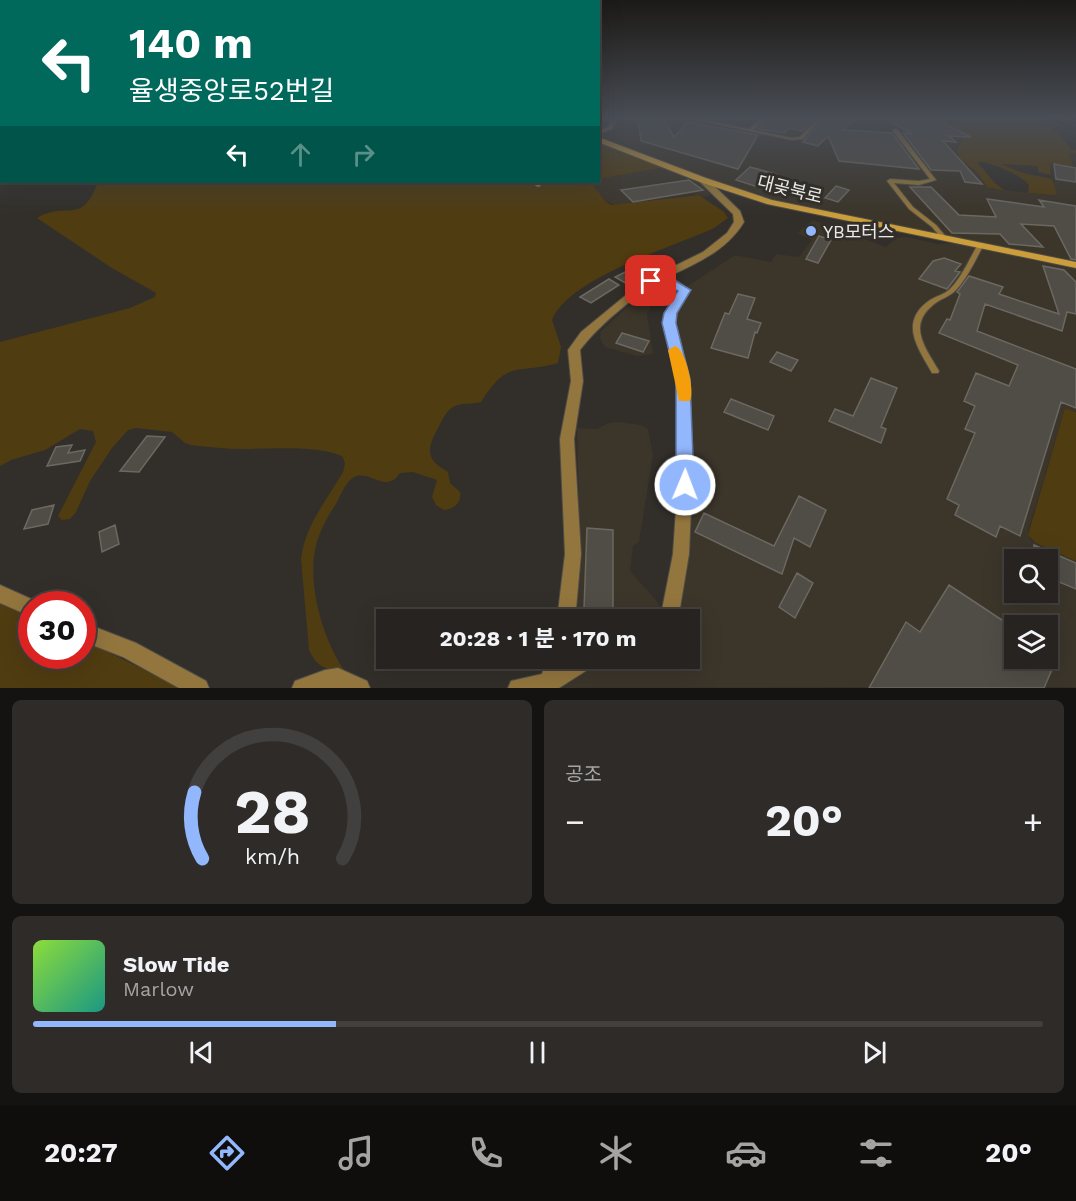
<!DOCTYPE html>
<html lang="ko">
<head>
<meta charset="utf-8">
<style>
  body { margin:0; font-family:"Work Sans","Noto Sans KR",sans-serif; background:#2e2b29; color:#f1f3f6; height:100vh; display:flex; flex-direction:column; font-size:22px; white-space:nowrap }
  * { box-sizing:border-box; margin:0 }
  p { font-size:20px; color:#a4a4a5 }
  .icon { flex:none; width:33px; height:33px; fill:none; stroke:currentColor; stroke-width:2; stroke-linecap:round; stroke-linejoin:round }
  .map { position:relative; height:688px; overflow:hidden }
  .sheet { display:flex; flex-direction:column; gap:12px; padding:12px; background:#151312; flex:1 }
  .sheet>* { flex:none }
  .guide { position:absolute; left:0px; top:0px; width:600px; height:183px; box-shadow:0 6px 24px #0002,0 0 0 2px #42403e; background:#00695c; color:#fff; overflow:hidden }
  .buttons { position:absolute; left:1004px; top:549px; display:grid; gap:12px }
  .buttons a { display:grid; place-items:center; width:54px; height:54px; border-radius:0px; background:#262320; box-shadow:0 6px 24px #0002,0 0 0 2px #42403e; font-size:30px }
  .speed { position:absolute; left:18px; top:591px; display:flex; gap:12px; font-size:30px; font-weight:700; text-align:center }
  .speed>* { display:grid; place-content:center; width:78px; height:78px; border-radius:50%; background:#262320; box-shadow:0 6px 24px #0002,0 0 0 2px #42403e; line-height:1 }
  .speed .limit { border:9px solid #d22; background:#fff; color:#111 }
  .pin { position:absolute; display:grid; place-items:center; width:51px; height:51px; color:#fff; margin:-26px; border-radius:12px; box-shadow:0 3px 9px #0006 }
  .me { position:absolute; width:66px; margin:-33px; rotate:1deg; stroke-linejoin:round; filter:drop-shadow(0 0 4px #0008) }
  .turn { display:flex; align-items:center; gap:21px; height:126px; padding:0 30px; font-size:27px }
  .turn .icon { width:78px; height:78px; stroke-width:2.5 }
  .turn b { display:block; font-size:42px; line-height:51px }
  .lanes { display:flex; align-items:center; height:57px; padding:0 30px; background:#0003; justify-content:center; gap:30px; direction:ltr }
  .lanes .off { opacity:.35 }
  .big { font-size:45px; font-weight:700; line-height:1.1 }
  .sheet .widget { flex:1; display:flex; flex-direction:column; justify-content:center; gap:9px; min-width:0; padding:0 21px; border-radius:9px; background:#2e2b29 }
  .sheet .dial { align-items:center; gap:0 }
  .dial svg { height:156px; overflow:visible; fill:none; stroke:#42403e; stroke-width:7; stroke-linecap:round; text-anchor:middle }
  .dial text { fill:#f1f3f6; stroke:none }
  .song { display:flex; align-items:center; gap:18px }
  .cover { width:72px; height:72px; border-radius:9px; background:linear-gradient(135deg,hsl(90 70% 55%),hsl(170 70% 35%)) }
  .played { height:6px; border-radius:3px; background:linear-gradient(90deg,#93b7fd 30%,#42403e 30%) }
  .keys { display:flex; justify-content:space-around; direction:ltr }
  .heat { display:flex; justify-content:space-between; align-items:center; font-size:33px; direction:ltr }
  .sheet .tiles { flex:1; display:grid; gap:12px; grid-template-columns:1fr 1fr }
  .widget:last-child { grid-column:span 2 }
  .trip { position:absolute; left:376px; top:609px; width:324px; height:60px; border-radius:0px; background:#262320; box-shadow:0 6px 24px #0002,0 0 0 2px #42403e; font-weight:700; line-height:60px; text-align:center }
  .dock { display:flex; height:96px; justify-content:space-around; align-items:center; background:#0f0e0d; color:#a4a4a5 }
  .dock .icon { width:42px; height:42px }
  .dock .current { color:#93b7fd }
  .dock b { font-size:27px; color:#f1f3f6 }
  .map>svg:first-child { display:block }
  .built { fill:#3b352a; fill-rule:evenodd }
  .green { fill:#503c11 }
  .lines { fill:none; stroke-linecap:round; stroke-linejoin:round }
  .stream { stroke:#221500; stroke-width:2 }
  .building { fill:#504d47; stroke:#6b6862; stroke-width:1.5 }
  .lane-casing { stroke:#4f4d48; stroke-width:2 }
  .street-casing { stroke:#4f4d48; stroke-width:2 }
  .secondary-casing { stroke:#4f4d48; stroke-width:2 }
  .lane { fill:#93763e; fill-rule:evenodd }
  .street { fill:#93763e; fill-rule:evenodd }
  .secondary { fill:#cb9d3b; fill-rule:evenodd }
  .route { fill:#93b7fd; stroke:#6077a4; stroke-width:1.5 }
  .slow { fill:#f59e0b }
  .poi-dot { fill:#93b7fd; stroke:#322f2a; stroke-width:2 }
  .labels { text-anchor:middle; dominant-baseline:central; stroke-width:6; stroke-linejoin:round; paint-order:stroke }
  .far-street-label { font-size:18px; fill:#eae9e5; stroke:#322f2a }
  .far-poi-label { font-size:18px; fill:#eae9e5; stroke:#322f2a; text-anchor:start }
</style>
</head>
<body>
<div class="map">
<svg width="1076" height="688" viewBox="0 0 1076 688">
  <rect width="100%" height="100%" fill="#322f2a"/>
  <path class="built" d="M618,119L938,120L962,136L963,140L957,149L966,165L979,174L985,185L992,189L1047,195L1054,185L1050,163L1072,166L1069,153L1076,154V263L767,199L721,184L599,136L615,127Z
    M665,167L698,181L711,195L704,197L694,194L616,205L605,201L590,183L598,182L599,179Z
    M813,220L886,247L896,238L907,237L938,244L952,243L1076,269V412L1065,408L1028,531L1030,539L1036,543L1076,561V687L560,688L585,666L602,659L690,658V620L674,619L691,452L672,320L685,288L735,255L771,262L776,254L799,257L812,240L797,233ZM1014,560H1047V592H1014ZM1014,626H1047V658H1014Z
    M647,289L658,291L647,314L653,354L637,356L605,347L600,338L601,331Z
    M618,422L641,425L648,429L653,455L639,542L633,546L630,571L656,600L665,614L664,619L572,620L580,549L577,428L597,429L609,423Z"/>
  <path class="green" d="M1033,119C1049,126 1061,134 1071,149L1076,150V154L1069,153L1073,166L1050,163L1051,175L1038,172V166L1001,164L1023,173L1052,179L1057,195L1028,193L1029,185C1023,176 988,160 977,162L995,183L1005,191L987,187C984,183 982,179 979,175C971,165 959,163 957,149L963,140L962,136L938,120Z
    M599,142L665,167L599,179Z
    M98,182H591L605,201L611,205L699,195L724,212L728,218L714,228C673,247 568,278 552,320L561,347L558,363C515,375 509,358 481,402C472,405 461,402 453,407C446,411 443,419 439,426C427,448 424,459 448,472L450,483L460,492C462,503 454,509 444,510L436,505L432,497L437,480L413,472L400,473C385,495 371,469 354,477C346,481 340,496 336,504C327,517 318,534 315,550C308,587 323,639 344,670C325,670 317,667 309,650L301,559C305,525 327,500 343,472L345,464L343,457C322,445 269,449 244,449C226,449 209,447 191,445L185,443L172,432L136,428L128,430L112,448L90,481L76,512L70,519L62,520L58,516L96,442L93,431L80,429L45,450L11,460L0,466V342L130,308L155,297L156,293L151,290L112,268L37,218C67,200 81,227 98,182Z
    M1065,408L1076,412V561L1036,543L1028,535Z
    M0,602L31,616L32,656H82L83,640L182,688H0Z"/>
  <g class="lines">
    <path class="stream" d="M1054,119L1065,125"/>
  </g>
  <path class="building" d="M638,119H663L674,137L688,122L758,135L738,169L641,141Z
    M768,119H814L802,131L789,128L784,133L758,129Z
    M823,119H855L843,130L892,133L919,169L839,161L828,136L818,146L803,142Z
    M885,119H946V125L971,137L949,136L956,142L943,141L982,184L965,182L960,171L931,170L903,133L913,134Z
    M1054,164L1076,168V182L1056,179Z
    M750,167L776,174L761,188L736,180Z
    M689,180L703,190L633,202L621,190Z
    M836,186L849,190L838,202L825,198Z
    M910,187H931L959,215L996,217L987,199L1044,207L1039,200L1076,206V260L1071,259L1054,226L1021,224L1043,247L1009,244L1000,234L952,233Z
    M819,236L831,240L818,263L806,259Z
    M944,258L961,264L955,271L960,272L947,289L919,279L933,261Z
    M1043,266L1064,270L1076,282V314L1067,312L1062,331L985,304L977,331L1076,369V408L1061,402L1020,536L1000,526L996,537L955,515L959,505L947,499L975,433L965,429L975,406L964,401L976,373L1009,386L1018,365L939,333L947,319L950,320L960,294L957,292L969,276L1003,287L999,294L1059,314Z
    M633,268L644,274L627,284L615,277Z
    M609,279L619,285L591,303L580,297Z
    M738,294L755,298L747,319L761,323L757,333L755,332L748,358L711,348L725,313L729,314Z
    M622,333L649,341L643,352L616,343Z
    M777,352L798,360L791,371L770,362Z
    M871,378L897,388L881,427L886,429L881,443L829,421L835,409L853,416Z
    M731,399L774,416L768,430L724,412Z
    M147,436L165,437L139,472L120,471Z
    M72,445L68,453L85,450L80,461L47,466L56,447Z
    M799,496L826,510L810,547L794,538L782,574L695,532L704,513L774,546Z
    M54,505L48,524L24,529L32,510Z
    M115,525L119,544L102,552L99,532Z
    M587,528L613,530V612L584,609Z
    M1034,545L1076,563V589L1047,577V560H1034Z
    M797,573L813,583L795,618L779,607Z
    M949,585L1014,628V658H1057L1044,688H869L906,622L920,632Z"/>
  <g class="lines">
    <defs>
      <path id="lane" d="M613,119H617L612,129L598,134V131L608,127Z
        M691,119H699L749,129L761,119H766L753,130L792,138L800,137L817,119H821L803,139L792,140Z
        M0,124H2V126H0Z
        M893,129H897L936,180L919,185L894,183L913,207L936,225L947,238V240H943L932,227L909,209L887,181L890,179L919,181L930,179L893,131Z
        M538,182H543L540,186L538,187L535,185Z
        M980,244L983,246C975,261 968,277 956,290C949,297 940,299 933,305C907,326 926,349 939,371L938,373H932C918,348 898,322 930,300C936,296 944,295 950,289C962,277 969,260 977,246Z"/>
      <path id="street" d="M0,157H2L0,162Z
        M700,178H706L740,211L744,222C727,250 699,262 670,276L690,290L677,313L675,323L689,379L693,464L689,554L678,620H660L673,554L679,464L677,379L663,323L665,313L679,291L662,280C637,293 596,328 580,350L583,381L574,439L581,554L575,620H557L565,554L560,439L571,381L568,350L581,332L642,282L703,252L727,233L734,222L733,214L700,182Z
        M0,585L38,602L40,604H32V617L0,603Z
        M82,622L136,643L206,681L209,688H179L123,657L82,641Z
        M547,658H566V661L570,658H597L595,665L559,688H508L511,681L542,674Z
        M338,668L367,681L370,688H292L295,681L325,670Z"/>
      <path id="secondary" d="M598,137L706,178L772,200L1076,262V268L767,204L700,182L598,142Z"/>
    </defs>
    <use href="#lane" class="lane-casing"/>
    <use href="#street" class="street-casing"/>
    <use href="#secondary" class="secondary-casing"/>
    <use href="#lane" class="lane"/>
    <use href="#street" class="street"/>
    <use href="#secondary" class="secondary"/>
  </g>
  <linearGradient id="sky" x2="0" y2="1"><stop stop-color="#1c1a17"/><stop offset="0.55" stop-color="#494d55"/><stop offset="1" stop-color="#494d55" stop-opacity="0"/></linearGradient>
  <rect width="1076" height="215" fill="url(#sky)"/>
  <path class="route" d="M662,273L691,290L677,313L676,323L690,379L694,485L691,490L685,492L679,490L676,485V379L662,323L664,313L678,291L661,281L651,285L645,281Z"/>
  <path class="slow" d="M675,346C686,349 695,391 690,401H679L668,350Z"/>
  <circle class="poi-dot" cx="811" cy="231" r="6"/>
  <g class="labels">
    <g class="far-street-label">
      <text transform="translate(790 189) rotate(14)">대곶북로</text>
    </g>
    <g class="far-poi-label">
      <text x="823" y="231">YB모터스</text>
    </g>
  </g>
</svg>
<div class="buttons">
<a><svg class="icon" aria-label="search" viewBox="0 0 24 24"><circle cx="10" cy="10" r="6"/><path d="M15 15l6 6"/></svg></a>
<a><svg class="icon" aria-label="layers" viewBox="0 0 24 24"><path d="M12 4l9 5-9 5-9-5zM3 14l9 5 9-5"/></svg></a>
</div>
<div class="speed"><div class="limit">30</div></div>
<div class="pin" style="left:651px;top:281px;background:#d93025"><svg class="icon" aria-label="arrive" viewBox="0 0 24 24"><path d="M6 21V4h12l-3 4 3 4H6"/></svg></div>
<svg class="me" style="left:685px;top:485px" viewBox="-20 -20 40 40"><circle r="17" fill="#93b7fd" stroke="#fff" stroke-width="3"/><path d="M0-11L8 9 0 5-8 9z" fill="#fff"/></svg>
<div class="trip">20:28 · 1 분 · 170 m</div>
<div class="guide">
<div class="turn"><svg class="icon" aria-label="left" viewBox="0 0 24 24"><path d="M17 20v-9H6M10 6l-5 5 5 5"/></svg><div><b>140 m</b>율생중앙로52번길</div></div>
<div class="lanes"><svg class="icon" aria-label="left" viewBox="0 0 24 24"><path d="M17 20v-9H6M10 6l-5 5 5 5"/></svg><svg class="icon off" aria-label="ahead" viewBox="0 0 24 24"><path d="M12 20V5M6 11l6-6 6 6"/></svg><svg class="icon off" aria-label="right" viewBox="0 0 24 24"><path d="M7 20v-9h11M14 6l5 5-5 5"/></svg></div>
</div>
</div>
<section class="sheet">
<div class="tiles">
<div class="widget dial"><svg viewBox="0 0 100 80">
<path d="M14 69A42 42 0 1 1 86 69"/>
<path d="M14 69A42 42 0 0 1 10 35" stroke="#93b7fd"/>
<text x="50" y="56" font-size="32" font-weight="700">28</text>
<text x="50" y="72" font-size="11">km/h</text>
</svg></div>
<div class="widget"><p>공조</p>
<div class="heat"><a>−</a><b class="big">20°</b><a>+</a></div>
</div>
<div class="widget">
<div class="song"><i class="cover"></i><div><b>Slow Tide</b><p>Marlow</p></div></div>
<div class="played"></div>
<div class="keys"><svg class="icon" aria-label="previous" viewBox="0 0 24 24"><path d="M18 5L8 12l10 7zM5 5v14"/></svg><svg class="icon" aria-label="pause" viewBox="0 0 24 24"><path d="M8 5v14M16 5v14"/></svg><svg class="icon" aria-label="next" viewBox="0 0 24 24"><path d="M6 5l10 7-10 7zM19 5v14"/></svg></div>
</div>
</div>
</section>
<nav class="dock">
<b>20:27</b>
<svg class="icon current" aria-label="directions" viewBox="0 0 24 24"><path d="M12 3l9 9-9 9-9-9zM9 14v-3h6M13 9l2 2-2 2"/></svg>
<svg class="icon" aria-label="music" viewBox="0 0 24 24"><path d="M9 18V5l10-2v13"/><circle cx="6" cy="18" r="3"/><circle cx="16" cy="16" r="3"/></svg>
<svg class="icon" aria-label="phone" viewBox="0 0 24 24"><path d="M5 4h4l2 5-3 2q2 4 5 5l2-3 5 2v4C11 20 4 13 5 4z"/></svg>
<svg class="icon" aria-label="climate" viewBox="0 0 24 24"><path d="M12 3v18M4 7l16 10M4 17L20 7"/></svg>
<svg class="icon" aria-label="car" viewBox="0 0 24 24"><path d="M5 17H2v-5l4-1 3-4h7l3 4 3 1v5h-3M9 17h6M6 11h13"/><circle cx="7" cy="17" r="2"/><circle cx="17" cy="17" r="2"/></svg>
<svg class="icon" aria-label="filters" viewBox="0 0 24 24"><path d="M4 7h16M4 17h16"/><circle cx="9" cy="7" r="2"/><circle cx="15" cy="17" r="2"/></svg>
<b>20°</b>
</nav>
</body>
</html>
